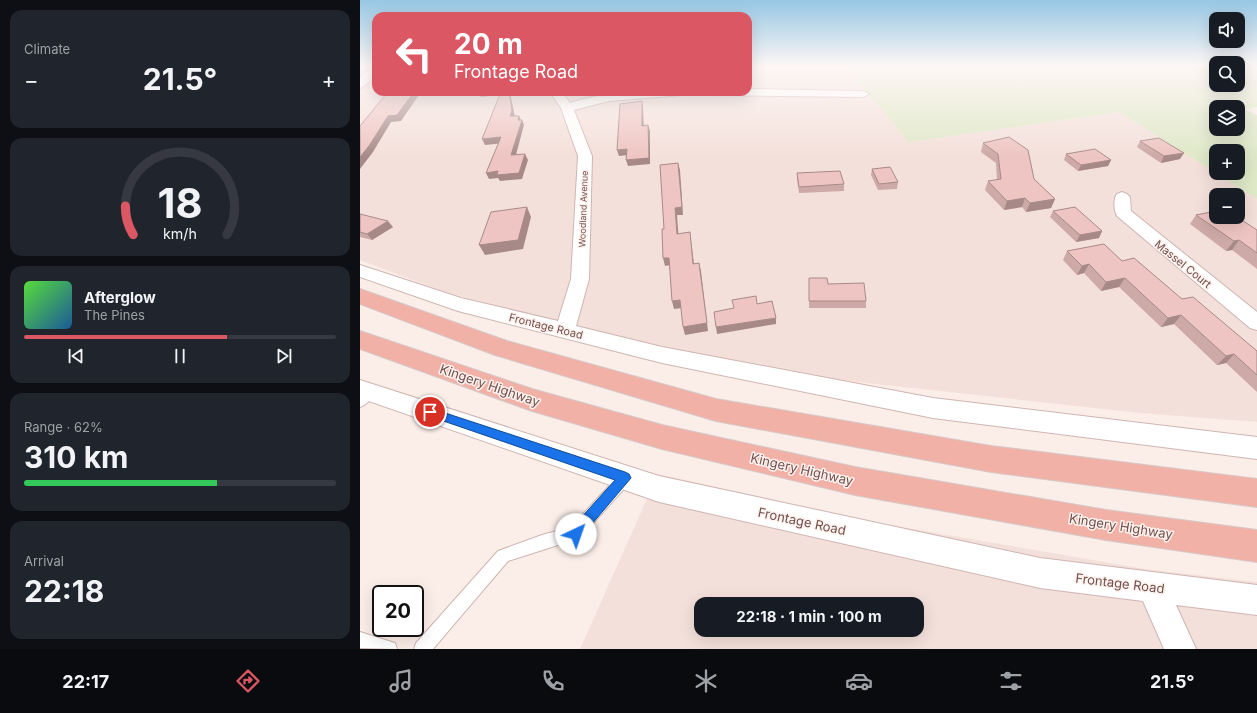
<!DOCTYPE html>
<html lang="en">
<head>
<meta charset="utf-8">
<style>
  body { margin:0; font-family:Inter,sans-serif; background:#20242c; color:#f1f3f6; height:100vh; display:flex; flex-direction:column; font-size:15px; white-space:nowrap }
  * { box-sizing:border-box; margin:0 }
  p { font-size:13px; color:#9ea1a6 }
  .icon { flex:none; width:22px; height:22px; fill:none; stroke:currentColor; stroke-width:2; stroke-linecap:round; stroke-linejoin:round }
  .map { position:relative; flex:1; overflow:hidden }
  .side { display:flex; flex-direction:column; gap:10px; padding:10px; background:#0d0f14; width:360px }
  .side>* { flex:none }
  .hud { position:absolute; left:12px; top:12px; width:380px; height:84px; border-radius:12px; box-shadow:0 4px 16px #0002; background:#db5763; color:#fff; overflow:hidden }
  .fabs { position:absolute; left:849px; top:12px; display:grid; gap:8px }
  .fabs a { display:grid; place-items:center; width:36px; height:36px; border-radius:8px; background:#171b24; box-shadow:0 4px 16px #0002; font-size:20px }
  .speed { position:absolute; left:12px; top:585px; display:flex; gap:8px; font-size:20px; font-weight:700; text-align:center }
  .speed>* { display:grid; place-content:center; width:52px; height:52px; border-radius:50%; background:#171b24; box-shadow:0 4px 16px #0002; line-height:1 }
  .speed .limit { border:2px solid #111; border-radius:6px; background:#fff; color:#111 }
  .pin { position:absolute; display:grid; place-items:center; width:34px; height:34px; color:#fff; margin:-17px; border:2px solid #fff; border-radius:50%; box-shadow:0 1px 4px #0007 }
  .me { position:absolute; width:44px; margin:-22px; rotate:42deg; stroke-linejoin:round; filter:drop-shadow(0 0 3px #0008) }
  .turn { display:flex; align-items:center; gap:14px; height:84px; padding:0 16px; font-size:18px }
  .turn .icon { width:52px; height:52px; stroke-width:2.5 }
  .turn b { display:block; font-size:28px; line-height:34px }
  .big { font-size:30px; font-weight:700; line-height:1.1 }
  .side .card { flex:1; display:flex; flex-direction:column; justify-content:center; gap:6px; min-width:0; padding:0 14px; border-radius:12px; background:#20242c }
  .side .dial { align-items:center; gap:0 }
  .dial svg { height:104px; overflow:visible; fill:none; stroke:#363941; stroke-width:7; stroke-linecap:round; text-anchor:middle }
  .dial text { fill:#f1f3f6; stroke:none }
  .song { display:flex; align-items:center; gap:12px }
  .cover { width:48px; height:48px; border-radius:6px; background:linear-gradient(135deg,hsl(110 70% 55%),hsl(210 70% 35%)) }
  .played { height:4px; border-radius:2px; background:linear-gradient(90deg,#db5763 65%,#363941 65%) }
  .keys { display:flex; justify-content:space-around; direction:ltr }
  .heat { display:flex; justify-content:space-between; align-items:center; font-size:22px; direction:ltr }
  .charge { height:6px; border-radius:3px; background:linear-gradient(90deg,#34c759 62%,#363941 0) }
  .trip { position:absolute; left:334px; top:597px; width:230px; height:40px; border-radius:12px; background:#171b24; box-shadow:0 4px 16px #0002; font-weight:700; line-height:40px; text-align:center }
  .menu { display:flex; height:64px; justify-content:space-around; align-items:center; background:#090b0e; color:#9ea1a6 }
  .menu .icon { width:28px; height:28px }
  .menu .selected { color:#db5763 }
  .menu b { font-size:18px; color:#f1f3f6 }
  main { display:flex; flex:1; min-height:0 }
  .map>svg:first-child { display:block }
  .residential { fill:#f4e0da; fill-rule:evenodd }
  .green { fill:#dfe8c7; fill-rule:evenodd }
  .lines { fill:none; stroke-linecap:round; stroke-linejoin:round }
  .service-casing { stroke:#ceb5b2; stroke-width:2 }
  .minor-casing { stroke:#ceb5b2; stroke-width:2 }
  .trunk-casing { stroke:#d5caca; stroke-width:2 }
  .service { fill:#fff; fill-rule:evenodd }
  .minor { fill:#fff; fill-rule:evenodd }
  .trunk { fill:#f2b1a7; fill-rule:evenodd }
  .wall { fill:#cda9a7 }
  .shaded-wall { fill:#a78a88 }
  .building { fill:#eec5c2; stroke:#a78a88 }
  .route { fill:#1a73e8; stroke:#114b97 }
  .labels { text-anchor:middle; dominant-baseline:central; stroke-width:3; stroke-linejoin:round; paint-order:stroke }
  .far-street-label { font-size:9px; fill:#734f4e; stroke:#fef3ee }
  .street-label { font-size:11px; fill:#734f4e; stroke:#fef3ee }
  .near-street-label { font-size:13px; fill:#734f4e; stroke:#fef3ee }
</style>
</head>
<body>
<main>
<section class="side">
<div class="card"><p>Climate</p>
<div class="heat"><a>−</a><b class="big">21.5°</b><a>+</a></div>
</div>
<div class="card dial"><svg viewBox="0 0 100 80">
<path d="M14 69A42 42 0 1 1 86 69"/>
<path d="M14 69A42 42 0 0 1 8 47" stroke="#db5763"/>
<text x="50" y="56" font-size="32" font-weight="700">18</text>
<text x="50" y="72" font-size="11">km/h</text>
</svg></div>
<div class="card">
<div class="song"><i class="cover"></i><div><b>Afterglow</b><p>The Pines</p></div></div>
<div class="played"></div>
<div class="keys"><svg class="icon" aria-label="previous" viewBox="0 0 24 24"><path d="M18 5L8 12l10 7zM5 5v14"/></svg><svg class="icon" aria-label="pause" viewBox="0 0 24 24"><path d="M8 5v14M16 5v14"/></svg><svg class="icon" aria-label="next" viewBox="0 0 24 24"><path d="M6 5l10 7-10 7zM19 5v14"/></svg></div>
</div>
<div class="card"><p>Range · 62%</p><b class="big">310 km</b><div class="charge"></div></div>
<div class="card"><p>Arrival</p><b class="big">22:18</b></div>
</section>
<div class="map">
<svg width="897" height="649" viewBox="0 0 897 649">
  <rect width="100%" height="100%" fill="#fbeee8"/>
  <path class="residential" d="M0,66H16V92H388V66H485L549,142L759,112L897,199V422L780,413L443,376L216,328L82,291L0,260ZM856,195H878V217H856Z
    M298,474L524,524L785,569L897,582V649H220ZM341,604H557V630H341Z"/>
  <path class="green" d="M485,66H856V85H878V66H897V107L884,109L897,115V199L759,112L549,142ZM856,107H878V129H856ZM856,151H878V173H856Z"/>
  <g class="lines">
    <defs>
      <path id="service" d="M10,387L14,389L16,392C13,398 6,405 0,407V395Z
        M265,472L270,474L271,478L270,482L220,538L148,561L73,649H54L56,643L138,551L182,535L211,527L260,474Z
        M0,632L35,643L37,649L0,648Z"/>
      <path id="minor" d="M10,66H16C16,74 8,86 0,88V78Z
        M388,89L503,91L509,94L503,97L348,95L342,92H388Z
        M190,92H202L210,103C248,90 288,92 328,92L322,95L249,101L214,110L232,156L229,279L216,326L302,347L573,398L897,437V459L573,418L302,363L98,311L0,277V265L101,298L198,321L211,279L218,156L201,108Z
        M762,192L767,194L770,197L771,211L897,312V330L890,328L757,216C754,211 753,199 757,194Z
        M0,380L299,476L680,558L897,585V615L816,605L836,649H804L783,601L680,588L299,502L0,398Z"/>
      <path id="trunk" d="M0,289L147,341L356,399L631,446L897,479V507L631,472L356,421L135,355L0,304Z
        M0,331L172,389L302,425L495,467L746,510L897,530V562L746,540L495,495L302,449L172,411L0,349Z"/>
    </defs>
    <use href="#service" class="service-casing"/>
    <use href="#minor" class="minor-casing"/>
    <use href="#trunk" class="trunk-casing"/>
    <use href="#service" class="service"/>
    <use href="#minor" class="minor"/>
    <use href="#trunk" class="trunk"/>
  </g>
  <path class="wall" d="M780,141L820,159L801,163L777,147Z
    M623,143L674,179L695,199L691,208L666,212L662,207L644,210L625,190L628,181L637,180L636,163L621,152Z
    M706,154L751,160L748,166L718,171L704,160Z
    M512,169L538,182L537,189L518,190L511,175Z
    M437,173L484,184V191L439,193L437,179Z
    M693,211L742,231L739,238L716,242L690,217Z
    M0,214L33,227L12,240L0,237Z
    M836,215L897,230V269L872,250L866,251L830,224Z
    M707,251L762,261L822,299L897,351V392L866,363L857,365L814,324L801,327L759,287L741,291L724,273L717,275L703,260Z
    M449,278L506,301V308H449Z"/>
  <path class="shaded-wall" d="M54,92H61L41,121L31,122L13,152L0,169V157L28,116Z
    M119,92H144L145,94L121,97Z
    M149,92H150L155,117L150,116Z
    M282,101L283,107L284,132L282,126Z
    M159,116L161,121L162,120L164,125L154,162L151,155Z
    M288,125L290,131V164L268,166L266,160Z
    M141,137L144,143L125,145L122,139Z
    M267,149L268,155L259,156L257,150Z
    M824,153L820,159L801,163L804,156Z
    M165,154L168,160L162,179L140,181L138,178L129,179L126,173L138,171Z
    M751,160L748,166L718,171L721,165Z
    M318,163L320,170L323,215H317L319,242L317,234L315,208Z
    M665,198L662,207L644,210L647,201Z
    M695,199L691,208L666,212L670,203Z
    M167,207L171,217L163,249L125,255L119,245Z
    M28,221L33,227L12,240L7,234Z
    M742,231L739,238L716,242L720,235Z
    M330,232L335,272L333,264Z
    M879,240L872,250L866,251L874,241Z
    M303,258H309L311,265L305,266Z
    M339,263L341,271L348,331L325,335L323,327Z
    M729,264L724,273L717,275L722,266Z
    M765,278L759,287L741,291L746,282Z
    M320,300L322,308L314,309L312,301Z
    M821,315L814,324L801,327L808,318Z
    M416,318V324L357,334L356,327Z
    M874,354L866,363L857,365L866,356Z"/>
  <path class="building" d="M28,92H54L37,115L28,116L9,146L0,157V126Z
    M141,92H149L152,111L150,116H159L158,120H162L151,155L165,154L159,173L137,175L138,171L126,173L141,137L122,139Z
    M282,101V126L288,125L289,158L266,160L267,149L257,150L260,104Z
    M649,137L668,150L674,179L695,199L670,203L665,198L647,201L628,181L641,179L638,154L623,143Z
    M799,138L824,153L804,156L780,141Z
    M735,149L751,160L721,165L706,154Z
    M318,163L322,207L315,208L317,234L330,232L333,264L339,263L347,323L323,327L320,300L312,301L309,258H303L302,229H304L300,165Z
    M530,167L538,182L519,184L512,169Z
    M480,171L484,184L439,187L437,173Z
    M167,207L158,240L119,245L131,212Z
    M715,207L742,231L720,235L693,211Z
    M856,211V217H877L897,230V253L879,240L874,241L836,215Z
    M0,214L28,221L7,234L0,232Z
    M744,244L762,261L774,258L822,299L833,297L897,351V375L874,354L866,356L821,315L808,318L765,278L746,282L729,264L722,266L707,251Z
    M449,278H467L468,284L504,283L506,301H449Z
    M396,296L397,304L412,301L416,318L356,327L354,312L374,308L372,300Z"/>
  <linearGradient id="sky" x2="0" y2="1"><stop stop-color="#97c7e4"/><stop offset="0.42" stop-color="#fdf7f5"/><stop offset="1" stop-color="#fdf7f5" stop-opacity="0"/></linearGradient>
  <rect width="897" height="157" fill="url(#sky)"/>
  <path class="route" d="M70,408L265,472L269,474L271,478L220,538L216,540L211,538L209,534L211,529L255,480L66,415L64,412L66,409Z"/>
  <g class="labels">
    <g class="far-street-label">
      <text transform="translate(223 209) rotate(-88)">Woodland Avenue</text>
    </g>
    <g class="street-label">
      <text transform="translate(823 264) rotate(39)">Massel Court</text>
      <text transform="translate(186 326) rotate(14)">Frontage Road</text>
    </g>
    <g class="near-street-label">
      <text transform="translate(130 385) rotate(19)">Kingery Highway</text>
      <text transform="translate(442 469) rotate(13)">Kingery Highway</text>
      <text transform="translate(442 521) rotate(12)">Frontage Road</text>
      <text transform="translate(761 526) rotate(9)">Kingery Highway</text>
      <text transform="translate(760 583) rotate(7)">Frontage Road</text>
    </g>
  </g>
</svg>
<div class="fabs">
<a><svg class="icon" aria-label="sound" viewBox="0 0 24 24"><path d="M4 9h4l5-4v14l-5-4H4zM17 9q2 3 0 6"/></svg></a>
<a><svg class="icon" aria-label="search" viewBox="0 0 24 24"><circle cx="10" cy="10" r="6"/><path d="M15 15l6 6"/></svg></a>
<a><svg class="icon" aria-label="layers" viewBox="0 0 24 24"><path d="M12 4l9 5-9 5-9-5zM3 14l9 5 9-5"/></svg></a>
<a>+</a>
<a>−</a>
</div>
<div class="speed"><div class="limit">20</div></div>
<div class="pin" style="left:70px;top:412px;background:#d93025"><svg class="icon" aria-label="arrive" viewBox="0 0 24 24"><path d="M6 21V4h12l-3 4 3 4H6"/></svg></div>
<svg class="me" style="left:216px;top:534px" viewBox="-20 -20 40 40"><circle r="19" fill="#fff"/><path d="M0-13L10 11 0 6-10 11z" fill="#1a73e8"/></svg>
<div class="trip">22:18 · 1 min · 100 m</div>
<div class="hud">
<div class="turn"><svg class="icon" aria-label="left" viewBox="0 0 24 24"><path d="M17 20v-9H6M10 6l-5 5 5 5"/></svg><div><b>20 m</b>Frontage Road</div></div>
</div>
</div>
</main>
<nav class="menu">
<b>22:17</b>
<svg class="icon selected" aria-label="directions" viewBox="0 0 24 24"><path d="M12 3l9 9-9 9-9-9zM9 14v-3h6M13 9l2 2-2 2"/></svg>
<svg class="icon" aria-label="music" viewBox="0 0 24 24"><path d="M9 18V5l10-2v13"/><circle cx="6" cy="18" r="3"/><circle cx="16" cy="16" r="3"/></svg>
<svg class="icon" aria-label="phone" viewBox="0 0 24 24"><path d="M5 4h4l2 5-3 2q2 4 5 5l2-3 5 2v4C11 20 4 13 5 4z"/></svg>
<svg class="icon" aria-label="climate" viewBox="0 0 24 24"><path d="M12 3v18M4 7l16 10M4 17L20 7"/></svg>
<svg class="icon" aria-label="car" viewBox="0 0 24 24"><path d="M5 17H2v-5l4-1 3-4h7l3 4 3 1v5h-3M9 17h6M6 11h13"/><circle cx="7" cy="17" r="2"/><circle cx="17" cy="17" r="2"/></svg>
<svg class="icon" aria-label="filters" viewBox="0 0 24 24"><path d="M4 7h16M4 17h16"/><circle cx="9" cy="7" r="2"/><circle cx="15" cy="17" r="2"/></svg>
<b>21.5°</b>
</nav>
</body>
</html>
